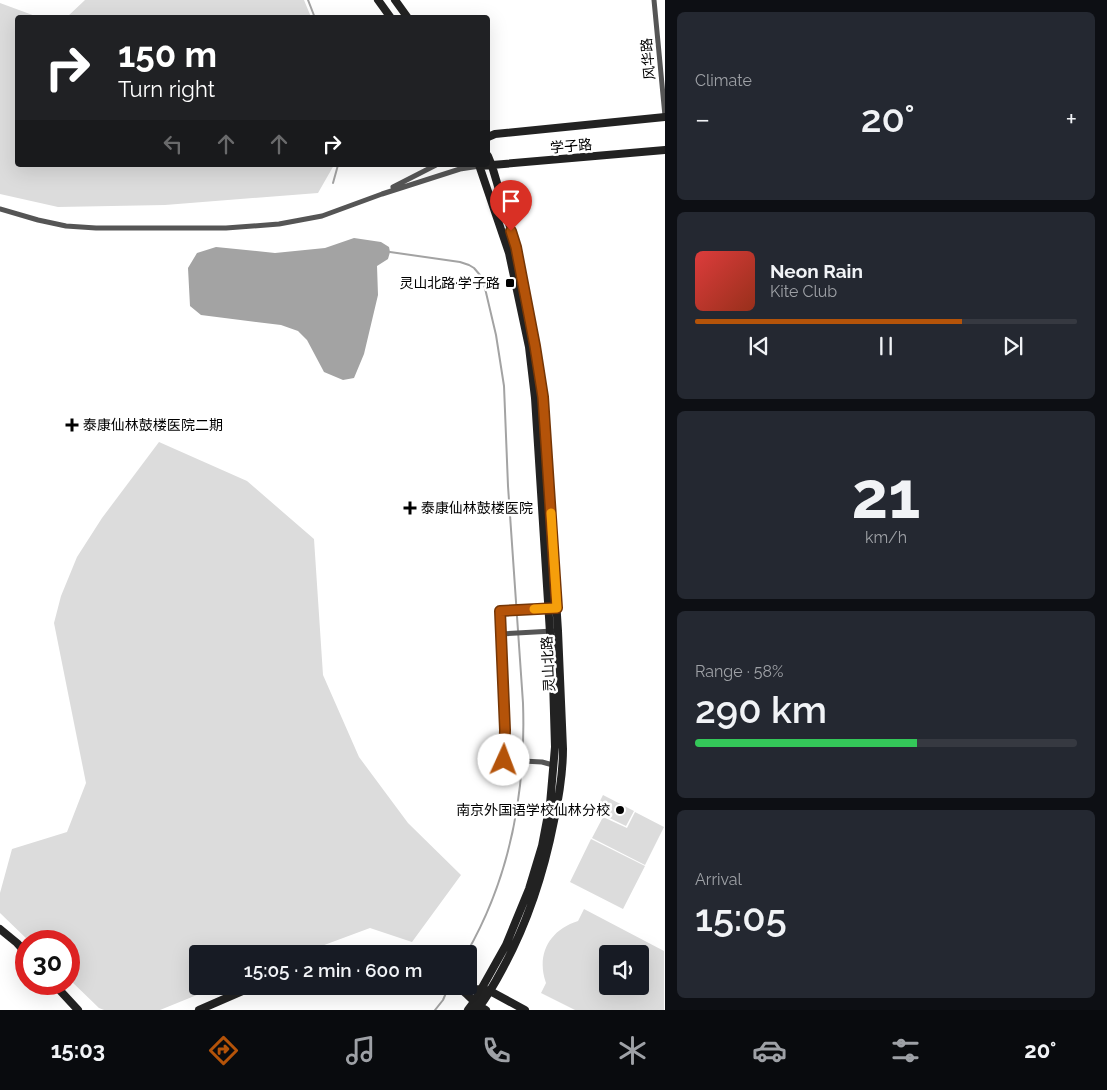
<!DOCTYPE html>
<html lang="en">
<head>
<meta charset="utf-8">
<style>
  body { margin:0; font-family:Raleway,"Noto Sans SC",sans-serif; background:#242831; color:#f1f3f6; height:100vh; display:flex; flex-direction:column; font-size:19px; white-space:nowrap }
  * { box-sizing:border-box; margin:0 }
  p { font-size:16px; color:#9ea1a6 }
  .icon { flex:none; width:28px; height:28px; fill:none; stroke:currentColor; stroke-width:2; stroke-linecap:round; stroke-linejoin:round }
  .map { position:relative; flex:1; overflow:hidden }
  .details { display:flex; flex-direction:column; gap:12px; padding:12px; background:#0d0f14; width:442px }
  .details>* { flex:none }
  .hud { position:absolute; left:15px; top:15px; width:475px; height:152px; border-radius:5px; box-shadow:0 5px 20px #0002; background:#202124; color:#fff; overflow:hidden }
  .tools { position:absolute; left:599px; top:945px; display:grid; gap:10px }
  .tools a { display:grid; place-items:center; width:50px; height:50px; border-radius:5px; background:#171b24; box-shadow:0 5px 20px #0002; font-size:25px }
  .speed { position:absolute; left:15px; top:930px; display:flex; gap:10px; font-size:25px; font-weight:700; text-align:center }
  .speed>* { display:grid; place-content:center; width:65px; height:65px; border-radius:50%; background:#171b24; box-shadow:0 5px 20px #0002; line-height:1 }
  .speed .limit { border:8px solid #d22; background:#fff; color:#111 }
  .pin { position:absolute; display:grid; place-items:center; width:42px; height:42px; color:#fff; margin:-51px -21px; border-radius:50% 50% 50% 0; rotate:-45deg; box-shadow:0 0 5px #0007 }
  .pin .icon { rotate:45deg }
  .me { position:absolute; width:55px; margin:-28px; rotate:2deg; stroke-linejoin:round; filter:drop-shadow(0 0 4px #0008) }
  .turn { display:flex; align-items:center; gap:18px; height:105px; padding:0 20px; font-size:22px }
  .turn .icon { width:65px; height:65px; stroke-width:2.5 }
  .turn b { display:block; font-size:35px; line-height:42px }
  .lanes { display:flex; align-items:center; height:48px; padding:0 20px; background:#0003; justify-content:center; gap:25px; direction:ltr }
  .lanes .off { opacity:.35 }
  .big { font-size:38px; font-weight:600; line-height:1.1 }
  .details .card { flex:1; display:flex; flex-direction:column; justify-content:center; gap:8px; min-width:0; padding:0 18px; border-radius:8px; background:#242831 }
  .details .dial { align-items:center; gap:0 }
  .dial b { font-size:65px; line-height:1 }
  .song { display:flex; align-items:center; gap:15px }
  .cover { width:60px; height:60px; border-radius:8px; background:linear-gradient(135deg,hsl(0 70% 55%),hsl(10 70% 35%)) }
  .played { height:5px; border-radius:2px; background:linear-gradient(90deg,#b45309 70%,#363941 70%) }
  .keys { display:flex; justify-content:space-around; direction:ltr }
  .heat { display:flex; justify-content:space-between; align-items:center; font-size:28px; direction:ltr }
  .charge { height:8px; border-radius:4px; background:linear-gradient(90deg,#34c759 58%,#363941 0) }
  .trip { position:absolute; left:189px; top:945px; width:288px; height:50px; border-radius:5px; background:#171b24; box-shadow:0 5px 20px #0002; font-weight:600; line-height:50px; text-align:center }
  .menu { display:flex; height:80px; justify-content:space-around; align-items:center; background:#090b0e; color:#9ea1a6 }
  .menu .icon { width:35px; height:35px }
  .menu .current { color:#b45309 }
  .menu b { font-size:22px; color:#f1f3f6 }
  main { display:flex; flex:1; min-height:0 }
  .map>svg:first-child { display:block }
  .green { fill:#dcdcdc; fill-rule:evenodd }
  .water { fill:#a3a3a3 }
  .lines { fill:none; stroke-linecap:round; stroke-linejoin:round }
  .stream { stroke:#a3a3a3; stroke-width:2 }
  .street { stroke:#555; stroke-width:5 }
  .secondary { stroke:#222; stroke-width:8 }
  .route-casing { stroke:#753606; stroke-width:12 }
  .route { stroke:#b45309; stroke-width:9 }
  .slow { stroke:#f59e0b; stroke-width:9 }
  .poi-dot { fill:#000; stroke:#fff; stroke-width:2 }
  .labels { text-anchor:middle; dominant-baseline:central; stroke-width:5; stroke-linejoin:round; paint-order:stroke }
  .street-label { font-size:14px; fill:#000; stroke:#fff }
  .poi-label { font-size:14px; fill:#000; stroke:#fff; text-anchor:end }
</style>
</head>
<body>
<main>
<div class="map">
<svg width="665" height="1010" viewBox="0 0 665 1010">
  <rect width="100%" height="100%" fill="#fff"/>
  <path class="green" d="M85,0H304L311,17H67Z
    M0,3L38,17L18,18V165H334L318,193L165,205L58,207L0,194Z
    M159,442L247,481L314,539L323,675L359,757L408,823L461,875L412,942L370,928L300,954H198V986H219L160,1010H104L99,1008L69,979V941H29L0,913V893L12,849L67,832L86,783L54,623L61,596L77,557L102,518Z
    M603,795L634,811L626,826L595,811Z
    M635,812L664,827L645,865L592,838L603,817L627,828Z
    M591,839L645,866L623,909L570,882Z
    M584,909L664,951V1010H575L541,993L546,983C536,955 549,930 578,921ZM608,954H640V986H608Z"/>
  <path class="water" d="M354,238L381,242L389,247L390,252L388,259L377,266L378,295L364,354L354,378L343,380L324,372L307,340L298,331L281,325L201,315L190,306L188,268L197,253L216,247L275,253L325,248Z"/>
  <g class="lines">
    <path class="stream" d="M308,0L315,18
      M333,183L338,165
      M390,252L460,262L469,265L474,268L480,275L484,284L496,335L504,386L508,486L523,703C526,790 510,878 466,954
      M435,1010L443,1000L449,986"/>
    <path class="street" d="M654,0L665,116
      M393,187L436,165
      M0,209L38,220L66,226L96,228H226L279,224L322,216L382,194L460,169L480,166
      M551,608L500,611L505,731L503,760L542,762L553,765
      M501,634L553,631"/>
    <path class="secondary" d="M378,0L391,18
      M395,0L408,18
      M488,137L495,134L665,117
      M480,166L665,150
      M0,929L17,943L26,953
      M334,954C356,947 370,950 392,954
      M54,984L78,1010
      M456,986C467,992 474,1004 486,1010
      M463,990L481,989L490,991L525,1010
      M199,1010L254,986
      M468,1010L474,1002L506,945L529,889L542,846L550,804L555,747L553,680L535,398L529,347L509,253L479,165
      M477,1010C487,997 495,983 503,968C528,922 544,872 554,821C559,797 563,773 563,749L558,631L543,397L535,346L516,247L492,166L488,156"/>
  </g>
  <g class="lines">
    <defs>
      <path id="route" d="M504,760L505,730L500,611L557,608L543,397L535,346L516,247L511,231"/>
    </defs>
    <use href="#route" class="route-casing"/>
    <use href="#route" class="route"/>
    <path class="slow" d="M534,609L557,608L551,513"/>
  </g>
  <g class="poi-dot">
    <rect x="505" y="278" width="10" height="10" rx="2.5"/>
    <path d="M69.5 417.5h5v5h5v5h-5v5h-5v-5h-5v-5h5z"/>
    <path d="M407.5 500.5h5v5h5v5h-5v5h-5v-5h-5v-5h5z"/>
    <circle cx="620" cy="810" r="5"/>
  </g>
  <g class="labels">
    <g class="street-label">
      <text transform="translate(648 59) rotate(-95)">风华路</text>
      <text transform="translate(571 146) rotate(-5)">学子路</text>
      <text transform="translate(548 664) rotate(-93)">灵山北路</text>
    </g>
    <g class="poi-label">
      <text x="500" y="283">灵山北路·学子路</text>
      <text x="83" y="425" text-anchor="start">泰康仙林鼓楼医院二期</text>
      <text x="421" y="508" text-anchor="start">泰康仙林鼓楼医院</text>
      <text x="610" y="810">南京外国语学校仙林分校</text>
    </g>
  </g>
</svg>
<div class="tools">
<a><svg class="icon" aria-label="sound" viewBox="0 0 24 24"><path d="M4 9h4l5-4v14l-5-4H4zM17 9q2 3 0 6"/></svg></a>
</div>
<div class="speed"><div class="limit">30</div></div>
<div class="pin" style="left:511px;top:231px;background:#d93025"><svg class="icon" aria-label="arrive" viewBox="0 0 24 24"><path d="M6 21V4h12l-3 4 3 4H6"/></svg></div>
<svg class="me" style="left:504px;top:760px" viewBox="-20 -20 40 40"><circle r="19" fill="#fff"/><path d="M0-13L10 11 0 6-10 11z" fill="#b45309"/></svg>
<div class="trip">15:05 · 2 min · 600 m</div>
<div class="hud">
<div class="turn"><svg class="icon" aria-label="right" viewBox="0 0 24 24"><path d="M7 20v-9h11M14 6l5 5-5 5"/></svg><div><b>150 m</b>Turn right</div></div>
<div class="lanes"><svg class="icon off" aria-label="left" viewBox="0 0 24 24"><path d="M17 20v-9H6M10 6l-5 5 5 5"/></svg><svg class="icon off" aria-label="ahead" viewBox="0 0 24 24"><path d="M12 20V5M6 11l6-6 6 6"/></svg><svg class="icon off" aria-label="ahead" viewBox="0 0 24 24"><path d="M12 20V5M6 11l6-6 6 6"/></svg><svg class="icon" aria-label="right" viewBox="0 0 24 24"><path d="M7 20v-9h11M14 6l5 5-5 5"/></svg></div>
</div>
</div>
<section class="details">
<div class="card"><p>Climate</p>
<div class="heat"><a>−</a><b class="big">20°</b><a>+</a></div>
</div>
<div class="card">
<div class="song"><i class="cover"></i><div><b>Neon Rain</b><p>Kite Club</p></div></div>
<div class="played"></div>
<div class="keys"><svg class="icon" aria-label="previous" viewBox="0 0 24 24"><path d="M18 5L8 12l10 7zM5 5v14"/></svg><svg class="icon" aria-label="pause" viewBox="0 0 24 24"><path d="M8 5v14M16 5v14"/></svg><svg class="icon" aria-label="next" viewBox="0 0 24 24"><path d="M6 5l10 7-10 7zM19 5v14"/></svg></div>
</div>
<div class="card dial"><b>21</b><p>km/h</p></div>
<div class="card"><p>Range · 58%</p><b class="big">290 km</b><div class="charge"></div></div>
<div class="card"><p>Arrival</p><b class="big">15:05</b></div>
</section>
</main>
<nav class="menu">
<b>15:03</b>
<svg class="icon current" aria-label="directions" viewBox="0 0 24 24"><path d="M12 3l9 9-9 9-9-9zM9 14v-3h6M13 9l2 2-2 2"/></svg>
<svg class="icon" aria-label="music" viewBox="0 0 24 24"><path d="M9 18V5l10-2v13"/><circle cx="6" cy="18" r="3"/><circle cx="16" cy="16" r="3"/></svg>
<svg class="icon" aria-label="phone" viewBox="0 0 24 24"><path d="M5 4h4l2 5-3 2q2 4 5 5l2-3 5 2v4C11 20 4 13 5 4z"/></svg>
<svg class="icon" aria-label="climate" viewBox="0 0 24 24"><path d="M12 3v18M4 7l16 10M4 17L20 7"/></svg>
<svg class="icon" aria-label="car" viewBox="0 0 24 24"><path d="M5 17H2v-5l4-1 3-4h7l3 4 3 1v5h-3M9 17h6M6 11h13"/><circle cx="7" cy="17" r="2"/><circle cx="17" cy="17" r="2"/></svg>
<svg class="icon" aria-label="filters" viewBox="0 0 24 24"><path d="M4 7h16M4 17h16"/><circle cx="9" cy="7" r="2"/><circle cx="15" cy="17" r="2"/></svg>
<b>20°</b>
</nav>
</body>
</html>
